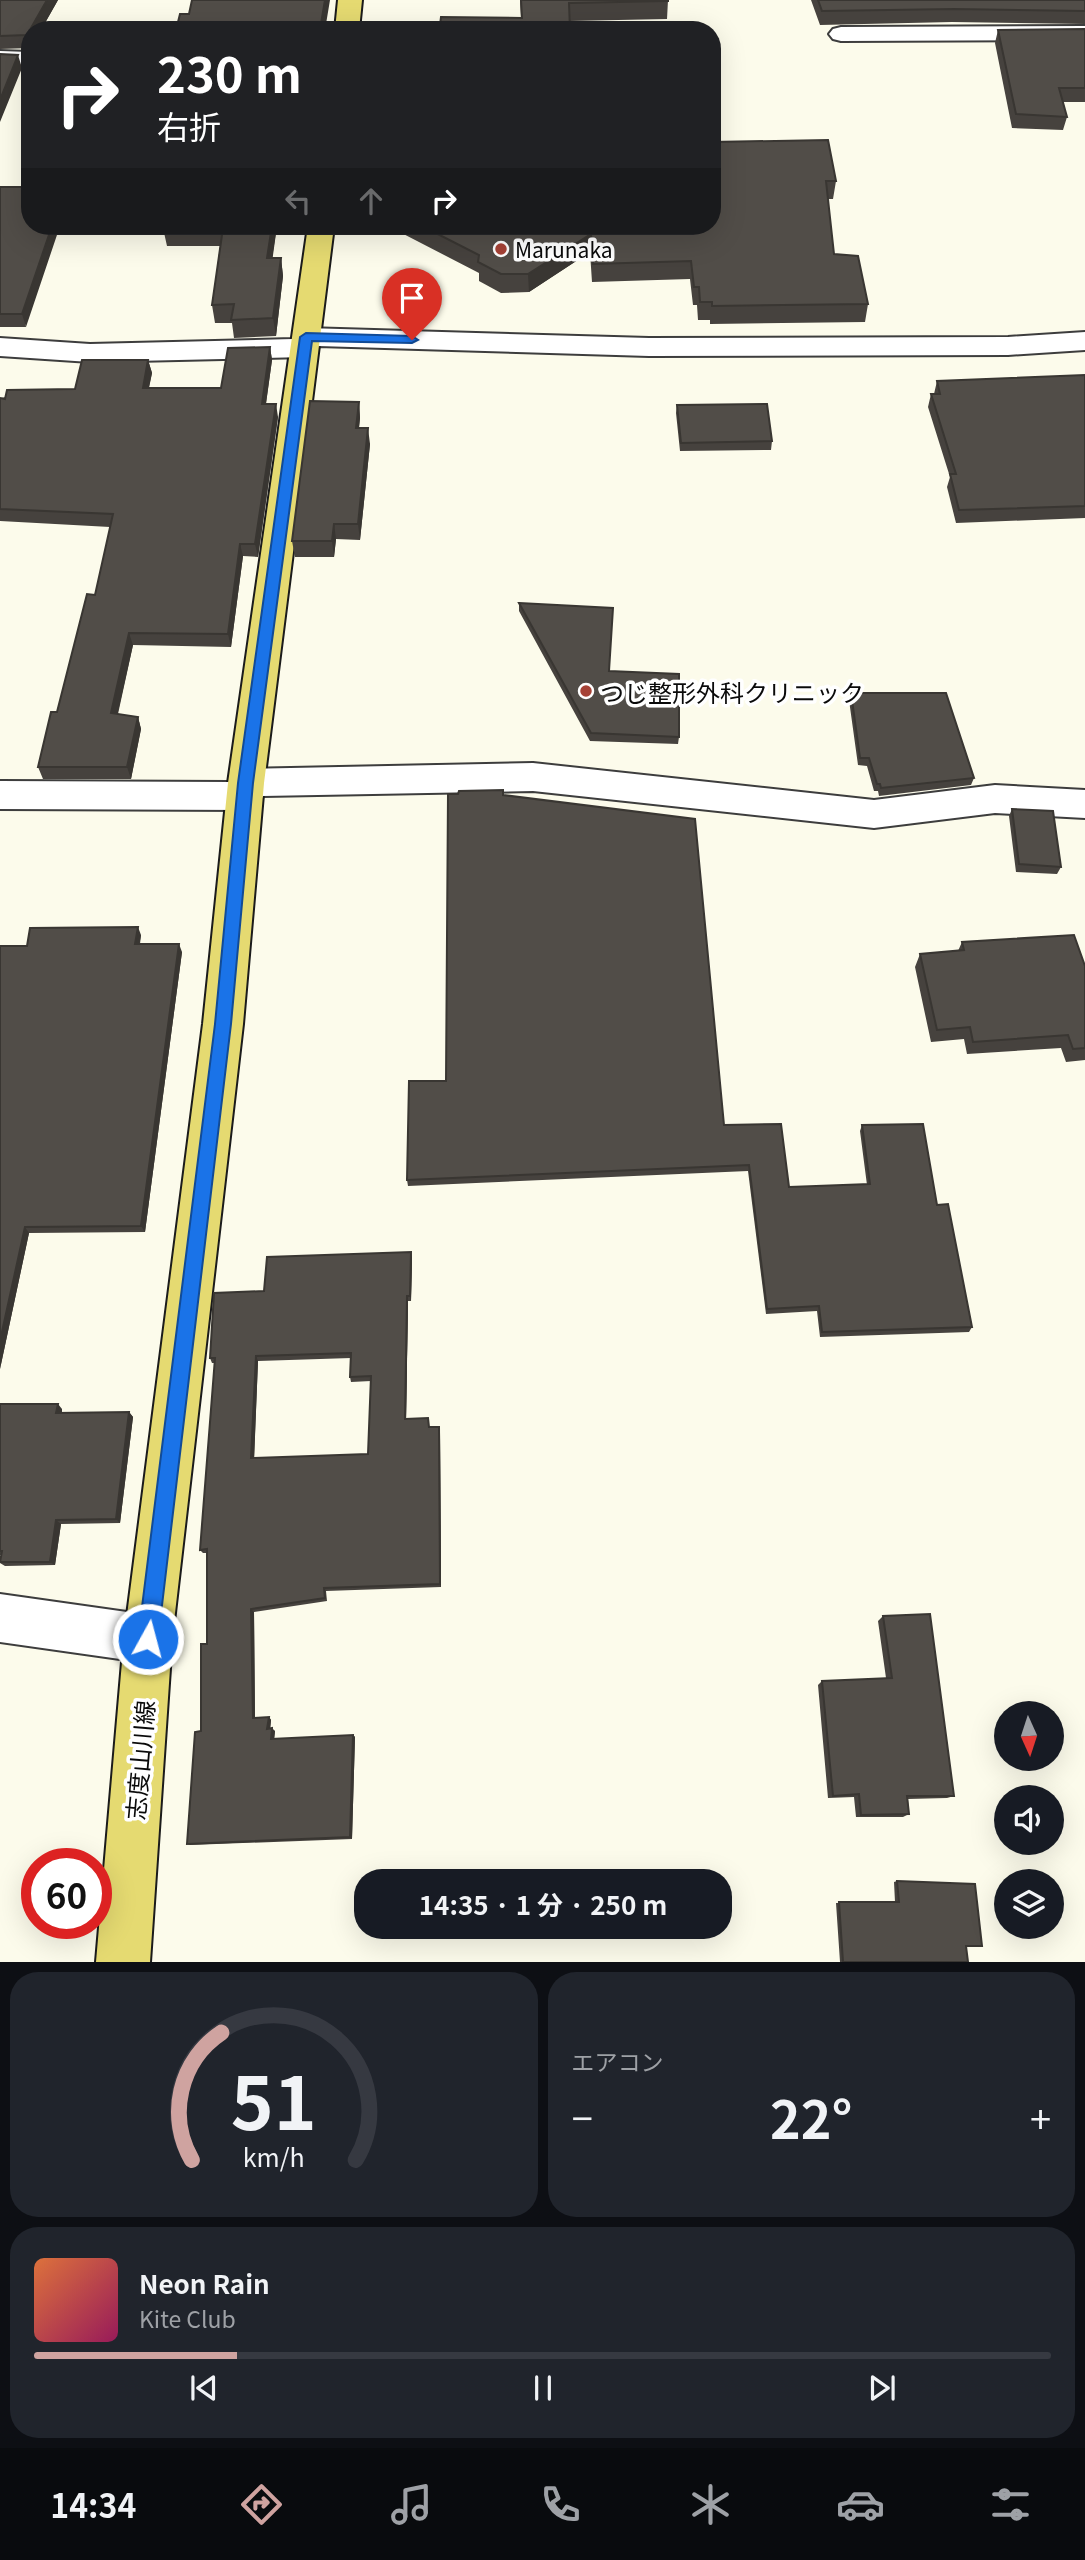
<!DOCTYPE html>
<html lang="ja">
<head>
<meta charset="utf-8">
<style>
  body { margin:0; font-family:Georgia,"Noto Sans JP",serif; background:#20242c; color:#f1f3f6; height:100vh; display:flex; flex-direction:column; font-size:26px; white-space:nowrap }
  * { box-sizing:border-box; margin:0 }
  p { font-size:23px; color:#9ea1a6 }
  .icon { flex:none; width:38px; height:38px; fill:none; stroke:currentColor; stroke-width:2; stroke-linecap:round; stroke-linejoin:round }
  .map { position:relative; height:1962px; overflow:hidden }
  .side { display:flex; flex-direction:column; gap:10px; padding:10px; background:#0d0f14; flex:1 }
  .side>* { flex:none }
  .top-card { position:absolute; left:21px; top:21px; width:700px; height:214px; border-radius:28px; box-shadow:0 7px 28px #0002; background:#202124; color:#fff; overflow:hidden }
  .needle { width:46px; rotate:177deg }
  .tools { position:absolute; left:994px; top:1701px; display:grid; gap:14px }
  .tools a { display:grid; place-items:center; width:70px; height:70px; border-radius:50%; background:#171b24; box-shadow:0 7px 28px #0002; font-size:35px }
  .speed { position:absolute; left:21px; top:1848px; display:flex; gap:14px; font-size:35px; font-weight:700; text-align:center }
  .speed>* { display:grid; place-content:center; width:91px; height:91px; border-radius:50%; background:#171b24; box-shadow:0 7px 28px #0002; line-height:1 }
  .speed .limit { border:10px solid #d22; background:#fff; color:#111 }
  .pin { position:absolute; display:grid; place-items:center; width:60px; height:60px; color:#fff; margin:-72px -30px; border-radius:50% 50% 50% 0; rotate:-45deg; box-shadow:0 0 7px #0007 }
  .pin .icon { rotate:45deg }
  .me { position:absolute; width:77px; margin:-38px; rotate:7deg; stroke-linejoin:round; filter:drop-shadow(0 0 5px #0008) }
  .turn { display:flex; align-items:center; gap:24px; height:147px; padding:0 21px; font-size:32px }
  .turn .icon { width:91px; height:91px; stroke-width:2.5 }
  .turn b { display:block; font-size:49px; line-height:60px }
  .lanes { display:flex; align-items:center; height:66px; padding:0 21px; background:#0003; justify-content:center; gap:35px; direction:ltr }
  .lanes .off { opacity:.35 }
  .big { font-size:52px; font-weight:700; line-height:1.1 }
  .side .card { flex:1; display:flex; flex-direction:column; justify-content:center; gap:10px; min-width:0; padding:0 24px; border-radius:28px; background:#20242c }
  .side .dial { align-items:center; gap:0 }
  .dial svg { height:182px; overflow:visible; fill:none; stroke:#363941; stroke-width:7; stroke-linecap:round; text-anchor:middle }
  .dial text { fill:#f1f3f6; stroke:none }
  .song { display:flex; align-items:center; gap:21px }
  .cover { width:84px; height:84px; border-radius:10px; background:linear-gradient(135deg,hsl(20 70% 55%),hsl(330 70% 35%)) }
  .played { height:7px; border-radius:4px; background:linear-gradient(90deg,#cfa3a0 20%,#363941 20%) }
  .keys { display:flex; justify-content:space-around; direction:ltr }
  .heat { display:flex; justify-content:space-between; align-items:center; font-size:38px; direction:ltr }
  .side .tiles { flex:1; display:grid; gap:10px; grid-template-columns:1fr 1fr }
  .card:last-child { grid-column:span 2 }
  .trip { position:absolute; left:354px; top:1869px; width:378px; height:70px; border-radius:28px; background:#171b24; box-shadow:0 7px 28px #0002; font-weight:700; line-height:70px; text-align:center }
  .tab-bar { display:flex; height:112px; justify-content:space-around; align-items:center; background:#090b0e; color:#9ea1a6 }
  .tab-bar .icon { width:49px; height:49px }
  .tab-bar .active { color:#cfa3a0 }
  .tab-bar b { font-size:32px; color:#f1f3f6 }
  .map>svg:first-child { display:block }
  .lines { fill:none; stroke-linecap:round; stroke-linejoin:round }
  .street-casing { stroke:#3d3d3d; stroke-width:4 }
  .primary-casing { stroke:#1b1b1b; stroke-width:4 }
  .street { fill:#fff; fill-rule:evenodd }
  .primary { fill:#e5da71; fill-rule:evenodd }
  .wall { fill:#46423e; fill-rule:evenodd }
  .shaded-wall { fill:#393632 }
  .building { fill:#514d48; stroke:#393632; stroke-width:2; fill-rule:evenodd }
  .route { fill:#1a73e8; stroke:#114b97; stroke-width:2 }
  .poi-dot { fill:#a64236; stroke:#fff; stroke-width:2.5 }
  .labels { text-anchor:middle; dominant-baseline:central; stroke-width:7; stroke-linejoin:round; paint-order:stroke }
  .far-poi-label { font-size:21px; fill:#0a0a0a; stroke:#fff; text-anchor:start }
  .poi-label { font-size:24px; fill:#0a0a0a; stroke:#fff; text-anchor:start }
  .street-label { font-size:24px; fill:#0a0a0a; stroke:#fff }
</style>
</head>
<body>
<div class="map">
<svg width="1085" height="1962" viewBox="0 0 1085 1962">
  <rect width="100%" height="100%" fill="#fcfbeb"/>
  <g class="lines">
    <defs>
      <path id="street" d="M1085,26V40L841,41L833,39L829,34L833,29L841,27Z
        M0,51L30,52V66L0,65Z
        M306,328L649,338L1008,337L1085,332V350L1008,355L649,356L318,346L315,354L305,357L90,362L0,356V338L90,344L293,339L296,331Z
        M533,763L874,800L995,785L1085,790V818L995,813L874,828L533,791L263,796L258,806L245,810L0,809V781L229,782L233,773L246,769Z
        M0,1594L148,1615L165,1622L172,1639L165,1656L148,1663L0,1642Z"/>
      <path id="primary" d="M338,0H362L359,30H335Z
        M308,226H334L264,783L243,1024L172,1639L150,1962H96L124,1639L203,1024L228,783Z"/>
    </defs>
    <use href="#street" class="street-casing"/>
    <use href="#primary" class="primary-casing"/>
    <use href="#street" class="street"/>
    <use href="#primary" class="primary"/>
  </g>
  <path class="wall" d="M0,0H58L41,30H30V48L0,49Z
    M520,0H668L667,19L570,21L440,25L521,18Z
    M811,0H1085V24L952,22L820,25Z
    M1085,29V102H1063L1067,117L1063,130L1012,128L995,43L998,30Z
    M712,142L836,181L833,199H828L834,254L868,304L865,322L710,324V320H698L697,305H693L690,279L592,282L590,252L529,292L501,293L479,281V273L388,226H712Z
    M0,187L26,327H0Z
    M277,226L272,258H281L283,276L276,336L234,338L232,323H215L212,305L220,246H167L163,228Z
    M270,347L272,360L266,404L278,417L258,557L243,556L231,647L133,645L118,714L138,717L141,729L131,779H43L38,767L57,712L95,595L110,527L0,521V398L75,389L148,360L152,373L149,388H221Z
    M1085,375V518L956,523L947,487L950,477L928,407L931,394H934L937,381Z
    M359,402L360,418L359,428L370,444L360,540L336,539L334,557H295L292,541Z
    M677,405L772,441L771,450L680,451L676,413Z
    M519,603L609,671L679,737L678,744L590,741L519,611Z
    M851,693L974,778L971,785L879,796L878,791H874L867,766L858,765L849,700Z
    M503,795L724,1125L789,1187L867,1185L860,1131L862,1125L937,1205L972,1327L969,1332L820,1337L817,1311L766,1314L748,1171L408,1186L407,1180L446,1081Z
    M1012,809L1061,867L1057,874L1016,872L1009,816Z
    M141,935L140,944L182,952L145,1232L29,1233L0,1369L27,946Z
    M962,942L1085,966V1060L1066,1062L1061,1048L967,1054L964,1039L931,1042L915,967L920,954L958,951Z
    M411,1252L412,1258L411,1301H408L406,1419L429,1423V1427L440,1432L441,1587L326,1591L327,1601L254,1612L255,1718L269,1717L271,1720L270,1729L275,1731L274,1739L353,1735L355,1737L352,1839L190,1845L187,1844L201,1731L207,1644V1553H203L200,1550L215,1363H212L210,1358L264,1291ZM351,1358L350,1377L351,1382L371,1381L368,1454L254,1458L258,1361Z
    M0,1404L62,1409V1413L129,1412L133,1417L120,1523L61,1524L55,1565L5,1566L0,1563L1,1555H0Z
    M883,1616L954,1796L947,1798L908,1799L909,1814L903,1817H856L854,1797L828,1798L818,1685L822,1681L886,1678L878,1621Z
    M897,1881L966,1946L968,1962H840L836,1903L895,1902L894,1882Z"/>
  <path class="shaded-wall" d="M47,0H58L41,30H31Z
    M325,0H330L325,30H320Z
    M18,55L22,68L0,122V100Z
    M52,226H60L26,327L22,314Z
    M272,226H277L270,277L267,258Z
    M591,234L590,252L529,292L528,274Z
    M281,258L283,276L276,336L273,318Z
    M270,347L272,360L264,417L262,404Z
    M148,360L152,373L146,400L143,388Z
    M359,402L360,418L357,444L356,428Z
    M276,404L278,417L258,557L255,544Z
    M368,428L370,444L360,540L358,524Z
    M334,524L336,539L334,557L332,541Z
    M240,544L243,556L231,647L228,634Z
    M129,633L133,645L115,725L111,713Z
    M138,717L141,729L131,779L127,767Z
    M138,927L141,935L138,952L135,944Z
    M179,944L182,952L145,1232L141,1226Z
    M25,1227L29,1233L0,1369V1341Z
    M411,1252L412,1258L411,1301L410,1296Z
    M407,1296L408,1301L406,1424L405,1419Z
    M256,1356L258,1361L254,1462L251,1458Z
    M58,1404L62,1409L61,1418L56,1413Z
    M129,1412L133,1417L120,1523L116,1519Z
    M439,1427L440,1432L441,1587L440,1584Z
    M56,1520L61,1524L55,1565L50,1562Z
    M251,1609L254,1612L255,1720L253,1718Z
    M269,1717L271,1720L270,1731L267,1729Z
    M272,1728L275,1731L274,1741L271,1739Z
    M353,1735L355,1737L352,1839L350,1837Z"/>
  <path class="building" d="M0,0H47L27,35L0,36Z
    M192,0H325L320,30H176L180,14H189Z
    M521,0H668V1L569,3L570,30H425L426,25H440L441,17L522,18Z
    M818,0H1085V11L954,9L822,11Z
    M1085,29V88H1059L1067,117L1016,114L998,30Z
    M0,54L18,55L0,100Z
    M828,140L836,181H826L834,254L858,256L868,304L712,306V302H700L699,287H694L691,261L593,264L591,234L528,274H501L478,262L479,255L422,226H712V142Z
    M0,187H30V226H52L22,314H0Z
    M163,226H272L267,258H281L273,318L231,320L234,304L212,305L223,228H163Z
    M270,347L262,404H276L255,544H240L228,634L129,633L111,713L138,717L127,767H38L51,712H57L87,594L95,595L113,514L0,509V398L5,399L7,390L75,389L82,360H148L143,388H221L228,348Z
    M1085,375V506L959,510L950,474H956L931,394H940L937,381Z
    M310,401L359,402L356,428H368L358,524H334L332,541H292Z
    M767,404L772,441L681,443L677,405Z
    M519,603L613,608L609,671L679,674V737L591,733Z
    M851,693H946L974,778L881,788L880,784H877L869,758H860Z
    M503,790V795L695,819L724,1125L781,1124L789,1187L870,1184L862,1125L923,1124L937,1205L948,1204L972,1327L822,1332L819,1306L767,1309L749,1165L407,1180L409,1081H446L448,794H458L459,791Z
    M1012,809L1053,811L1061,867L1019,864Z
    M138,927L135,944H179L141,1226L25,1227L0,1341V946H27L30,928Z
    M1074,935L1085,966V1048L1073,1049L1068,1035L973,1042L970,1027L937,1030L920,954L964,950L962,942Z
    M411,1252L410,1296H407L405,1419L428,1418L429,1427H439L440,1584L324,1588L325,1598L251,1609L253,1718L269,1717L267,1729L272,1728L271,1739L353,1735L350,1837L187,1844L195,1732L201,1731V1644H207V1549L200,1550L215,1358H210L214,1293L264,1291L267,1257ZM351,1353L350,1377L371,1376L368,1454L251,1458L256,1356Z
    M0,1404H58L56,1413L129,1412L116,1519L56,1520L50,1562H0L2,1551H0Z
    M930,1614L954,1796H907L909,1814L861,1815L859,1794L833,1796L822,1681L892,1678L883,1616Z
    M897,1881L975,1884L982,1946H966L968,1962H843L839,1902H899Z"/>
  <path class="route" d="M306,333L412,336L418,340L412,343L312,341L253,783L231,1024L158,1639L156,1646L148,1649L141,1646L138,1639L215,1024L238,783L300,337Z"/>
  <g class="poi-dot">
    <circle cx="501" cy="249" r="7"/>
    <circle cx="586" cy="691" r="7"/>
  </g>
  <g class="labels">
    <g class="far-poi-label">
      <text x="515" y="249">Marunaka</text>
    </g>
    <g class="poi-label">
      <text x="600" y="691">つじ整形外科クリニック</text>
    </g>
    <g class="street-label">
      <text transform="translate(139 1760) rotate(-85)">志度山川線</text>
    </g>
  </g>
</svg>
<div class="tools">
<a><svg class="needle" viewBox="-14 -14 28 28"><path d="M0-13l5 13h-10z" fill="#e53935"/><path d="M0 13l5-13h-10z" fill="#9ea1a6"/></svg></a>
<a><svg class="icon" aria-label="sound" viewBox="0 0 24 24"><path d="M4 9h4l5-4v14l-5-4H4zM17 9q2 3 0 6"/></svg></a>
<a><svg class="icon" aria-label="layers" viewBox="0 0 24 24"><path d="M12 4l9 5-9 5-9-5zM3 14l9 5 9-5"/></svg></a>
</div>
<div class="speed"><div class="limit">60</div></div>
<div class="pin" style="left:412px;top:340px;background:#d93025"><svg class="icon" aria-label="arrive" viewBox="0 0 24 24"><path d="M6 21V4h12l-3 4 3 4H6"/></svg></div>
<svg class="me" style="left:148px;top:1639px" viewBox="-20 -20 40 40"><circle r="17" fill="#1a73e8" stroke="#fff" stroke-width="3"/><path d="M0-11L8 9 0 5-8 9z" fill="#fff"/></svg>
<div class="trip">14:35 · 1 分 · 250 m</div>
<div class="top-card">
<div class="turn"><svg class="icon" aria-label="right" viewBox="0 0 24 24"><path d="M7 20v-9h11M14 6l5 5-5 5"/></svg><div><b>230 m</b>右折</div></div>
<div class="lanes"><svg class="icon off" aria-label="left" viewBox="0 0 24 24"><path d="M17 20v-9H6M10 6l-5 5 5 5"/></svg><svg class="icon off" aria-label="ahead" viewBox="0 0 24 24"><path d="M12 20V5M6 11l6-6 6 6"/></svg><svg class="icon" aria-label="right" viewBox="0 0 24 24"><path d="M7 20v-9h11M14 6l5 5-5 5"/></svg></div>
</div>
</div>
<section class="side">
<div class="tiles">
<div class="card dial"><svg viewBox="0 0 100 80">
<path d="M14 69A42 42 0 1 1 86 69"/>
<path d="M14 69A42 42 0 0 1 27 13" stroke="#cfa3a0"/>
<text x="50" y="56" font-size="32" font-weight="700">51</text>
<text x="50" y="72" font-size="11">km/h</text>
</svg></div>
<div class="card"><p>エアコン</p>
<div class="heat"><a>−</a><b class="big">22°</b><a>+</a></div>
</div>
<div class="card">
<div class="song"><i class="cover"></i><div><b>Neon Rain</b><p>Kite Club</p></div></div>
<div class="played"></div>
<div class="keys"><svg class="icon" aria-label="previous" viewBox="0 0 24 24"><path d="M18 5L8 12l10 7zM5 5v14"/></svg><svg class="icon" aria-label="pause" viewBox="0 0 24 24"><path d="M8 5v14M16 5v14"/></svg><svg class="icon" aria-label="next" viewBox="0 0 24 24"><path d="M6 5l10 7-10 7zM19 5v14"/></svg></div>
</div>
</div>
</section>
<nav class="tab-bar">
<b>14:34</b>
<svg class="icon active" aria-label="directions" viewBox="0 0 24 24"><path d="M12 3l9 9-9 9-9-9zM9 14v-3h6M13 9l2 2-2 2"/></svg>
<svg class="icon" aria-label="music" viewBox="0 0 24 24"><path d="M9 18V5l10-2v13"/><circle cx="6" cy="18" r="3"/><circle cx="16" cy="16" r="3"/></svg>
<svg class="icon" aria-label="phone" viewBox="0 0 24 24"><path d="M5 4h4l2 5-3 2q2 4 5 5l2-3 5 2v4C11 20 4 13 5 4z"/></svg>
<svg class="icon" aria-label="climate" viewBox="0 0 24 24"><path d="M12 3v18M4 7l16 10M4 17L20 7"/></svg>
<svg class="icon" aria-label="car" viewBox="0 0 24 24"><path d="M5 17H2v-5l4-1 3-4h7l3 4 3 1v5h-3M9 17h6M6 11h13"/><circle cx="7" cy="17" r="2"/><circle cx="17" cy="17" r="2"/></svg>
<svg class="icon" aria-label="filters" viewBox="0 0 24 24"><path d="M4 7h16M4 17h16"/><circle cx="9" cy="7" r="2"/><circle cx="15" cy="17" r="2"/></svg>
</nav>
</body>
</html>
